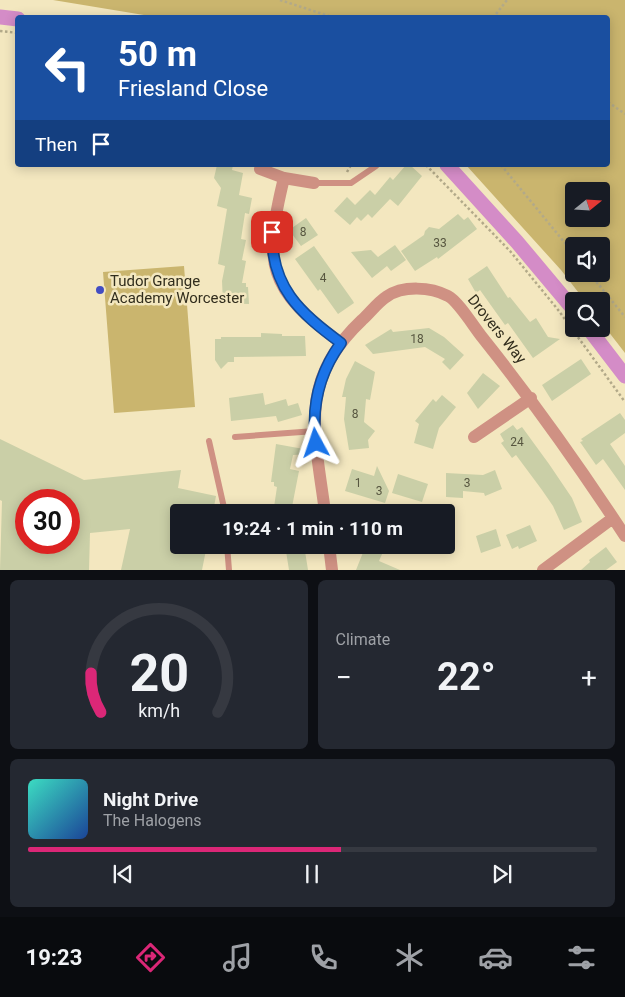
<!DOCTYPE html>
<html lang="en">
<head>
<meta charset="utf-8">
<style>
  body { margin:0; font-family:Roboto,sans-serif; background:#242831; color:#f1f3f6; height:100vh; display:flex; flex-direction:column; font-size:19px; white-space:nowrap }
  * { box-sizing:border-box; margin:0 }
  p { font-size:16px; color:#9ea1a6 }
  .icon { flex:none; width:28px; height:28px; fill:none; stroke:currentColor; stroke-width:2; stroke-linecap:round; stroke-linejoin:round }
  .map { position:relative; height:570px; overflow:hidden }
  .side { display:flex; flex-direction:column; gap:10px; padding:10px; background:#0d0f14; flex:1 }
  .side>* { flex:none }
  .top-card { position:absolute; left:15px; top:15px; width:595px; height:152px; border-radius:5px; box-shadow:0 2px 12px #0003; background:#1a4fa0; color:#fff; overflow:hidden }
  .needle { width:32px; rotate:72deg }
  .tools { position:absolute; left:565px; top:182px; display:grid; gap:10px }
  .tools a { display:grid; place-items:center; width:45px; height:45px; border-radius:5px; background:#171b24; box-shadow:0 2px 12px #0003; font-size:25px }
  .speed { position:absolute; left:15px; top:489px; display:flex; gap:10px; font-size:25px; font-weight:700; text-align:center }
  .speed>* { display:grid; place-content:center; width:65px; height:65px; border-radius:50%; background:#171b24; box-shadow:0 2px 12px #0003; line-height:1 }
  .speed .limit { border:8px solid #d22; background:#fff; color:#111 }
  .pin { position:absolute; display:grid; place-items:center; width:42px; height:42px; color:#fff; margin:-21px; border-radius:10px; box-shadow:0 2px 8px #0006 }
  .me { position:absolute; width:55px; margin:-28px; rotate:355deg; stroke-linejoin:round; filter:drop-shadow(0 0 4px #0008) }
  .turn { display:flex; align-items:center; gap:18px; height:105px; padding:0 20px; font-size:22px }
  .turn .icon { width:65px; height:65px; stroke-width:2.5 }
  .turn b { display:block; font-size:35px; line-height:42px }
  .then { display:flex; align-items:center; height:48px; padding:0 20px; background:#0003; gap:10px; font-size:19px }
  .big { font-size:38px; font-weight:700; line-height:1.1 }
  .side .tile { flex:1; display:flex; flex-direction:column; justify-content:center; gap:8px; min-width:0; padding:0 18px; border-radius:8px; background:#242831 }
  .side .dial { align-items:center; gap:0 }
  .dial svg { height:130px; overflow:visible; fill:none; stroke:#363941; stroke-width:7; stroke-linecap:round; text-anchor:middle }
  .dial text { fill:#f1f3f6; stroke:none }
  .song { display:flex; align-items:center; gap:15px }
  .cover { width:60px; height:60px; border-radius:8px; background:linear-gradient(135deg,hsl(170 70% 55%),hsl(220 70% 35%)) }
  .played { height:5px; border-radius:2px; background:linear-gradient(90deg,#db2777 55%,#363941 55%) }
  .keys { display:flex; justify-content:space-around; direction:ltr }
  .heat { display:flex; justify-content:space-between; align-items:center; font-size:28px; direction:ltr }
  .side .tiles { flex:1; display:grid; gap:10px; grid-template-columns:1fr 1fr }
  .tile:last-child { grid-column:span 2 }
  .trip { position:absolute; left:170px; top:504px; width:285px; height:50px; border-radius:5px; background:#171b24; box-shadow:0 2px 12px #0003; font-weight:700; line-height:50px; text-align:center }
  .tabs { display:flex; height:80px; justify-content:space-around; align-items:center; background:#090b0e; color:#9ea1a6 }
  .tabs .icon { width:35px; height:35px }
  .tabs .current { color:#db2777 }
  .tabs b { font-size:22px; color:#f1f3f6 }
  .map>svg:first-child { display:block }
  .green { fill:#cab56e; fill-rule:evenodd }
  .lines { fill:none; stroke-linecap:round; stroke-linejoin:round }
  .canal { stroke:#d48cc7; stroke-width:15 }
  .building { fill:#cacfa7; fill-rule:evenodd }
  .path { stroke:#b2a989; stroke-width:2.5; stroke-dasharray:2.5 2.5; stroke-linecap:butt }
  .service { stroke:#cf9183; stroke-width:6 }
  .minor { stroke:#cf9183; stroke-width:12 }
  .route-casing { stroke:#114b97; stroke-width:12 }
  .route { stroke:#1a73e8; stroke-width:9 }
  .poi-dot { fill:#424dc2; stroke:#f3e7bf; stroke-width:2 }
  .labels { text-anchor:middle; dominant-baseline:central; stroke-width:5; stroke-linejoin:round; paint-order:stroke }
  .number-label { font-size:12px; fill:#575640 }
  .poi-label { font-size:15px; fill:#312d1d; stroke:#f3e7bf; text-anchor:start }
  .street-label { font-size:15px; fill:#312d1d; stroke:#f3e7bf }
</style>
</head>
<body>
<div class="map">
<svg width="625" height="570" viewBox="0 0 625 570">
  <rect width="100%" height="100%" fill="#f3e7bf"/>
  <path class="green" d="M53,0H625V353L601,322V301H585L561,270L466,165H608V18H162ZM601,191V219H574V191ZM601,246V274H574V246Z
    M184,266L195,407L114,413L103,272Z"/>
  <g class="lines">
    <path class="canal" d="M0,17L18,19
      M447,165L517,242L574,310
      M589,329L625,376"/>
  </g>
  <path class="building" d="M217,165H233L232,170L243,173L239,195L252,198L249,214L245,213L241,239L246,240L242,260L246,261L242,283H246V287H248L249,304L223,303L222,281L225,266L218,264L227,209L217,206L221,188L214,178Z
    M406,165H410L422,176L398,206L390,199L372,218L368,214L361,221L357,217L350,225L334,211L347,197L355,205L370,190L375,195L390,177L393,180Z
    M458,214L464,220L468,217L477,229L438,259L437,257L415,271L401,251L424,235L425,231L429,227L439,229Z
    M306,218L318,235L301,246L289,230Z
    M395,245L406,260L391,271L387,266L372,278L351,252L371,250L378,257Z
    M314,246L353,301L354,303L338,314L320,289L318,291L295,259Z
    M487,266L508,298L510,297L530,322L536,318L548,337L560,339L533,358L508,323L505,325L480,290L476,293L468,279Z
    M429,328L444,337L464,355L450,370L442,362L445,359L425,347L373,354L365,345L391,329L393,332Z
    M261,333L282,334V336H305L306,356L234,357V362H228L221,369L215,360V339H221V337H261Z
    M581,359L591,374L552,401L542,385Z
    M355,361L375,372L370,400L366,399L364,422L375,431L368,440L369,448L349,450L344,419L346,397H342L346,379Z
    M483,373L500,386L478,409L467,393Z
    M263,393L265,405L286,399L288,406L298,403L302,415L278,422L276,416L231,421L229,398Z
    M442,395L456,407L439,428L433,449L414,443L419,424L415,421L433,399L436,402Z
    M620,413L625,420V433L610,444L625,466V490L603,459L596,465L580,442L583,441L581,439Z
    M513,425L517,430L522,427L549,464L572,498L582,522L564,530L553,506L542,490L516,455L512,458L501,443L504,441L500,434Z
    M0,439L84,480L181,470L178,488L216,496L213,512H179V545H207L202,570H121L130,529L90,533L89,570H0L2,501L0,500ZM26,500H69V542H26Z
    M276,444L309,450V454L293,455L290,469L299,471L291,512H279L280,508L274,507L277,487L274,486V482H271Z
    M377,466L389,491L385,503L345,491L352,469L374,476Z
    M495,470L502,489L485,496L484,493L463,491V498L446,497V473L483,475Z
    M398,474L428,484L422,502L392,493Z
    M530,525L537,541L519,549L518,546L512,549L506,535Z
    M496,529L501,546L481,553L476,536Z
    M285,545H304L308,570H289Z
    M366,545H386L379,561L400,570H356Z
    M606,547L617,562L606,570H581L590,562L589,560Z"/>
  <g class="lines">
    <path class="path" d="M280,0L335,18
      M493,18L507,0
      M0,31L18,33
      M608,102L625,114
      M426,165L510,251L559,311L625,402
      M501,165L574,254
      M347,172L351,165
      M590,274L625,317"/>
    <path class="service" d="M314,183H351L376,166
      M235,437L315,431
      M209,441L225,512
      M227,545L229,570"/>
    <path class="minor" d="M260,169L284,178L314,183
      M284,178C263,264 267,289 341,343
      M474,437L531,398
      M325,512C315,434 297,381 362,320C370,313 377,303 386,297C403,285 431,287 448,296C458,301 474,327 482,337C533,401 580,467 625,536
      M329,545L332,570
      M543,570L613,518"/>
  </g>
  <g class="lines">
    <defs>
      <path id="route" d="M272,232C271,287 299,312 341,343C319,373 311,405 316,443"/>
    </defs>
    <use href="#route" class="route-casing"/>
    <use href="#route" class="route"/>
  </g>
  <circle class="poi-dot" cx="100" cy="290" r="5"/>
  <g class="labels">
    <g class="number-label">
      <text x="303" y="232">8</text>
      <text x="440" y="243">33</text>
      <text x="323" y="278">4</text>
      <text x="417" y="339">18</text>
      <text x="355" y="414">8</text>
      <text x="517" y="442">24</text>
      <text x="358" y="483">1</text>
      <text x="467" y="483">3</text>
      <text x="379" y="491">3</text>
    </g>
    <g class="poi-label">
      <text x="110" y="281">Tudor Grange<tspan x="110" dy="17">Academy Worcester</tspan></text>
    </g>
    <g class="street-label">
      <text transform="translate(497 329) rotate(51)">Drovers Way</text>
    </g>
  </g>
</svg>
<div class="tools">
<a><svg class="needle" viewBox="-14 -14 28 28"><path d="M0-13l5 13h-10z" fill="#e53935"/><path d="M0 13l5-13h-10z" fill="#9ea1a6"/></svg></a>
<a><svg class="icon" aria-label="sound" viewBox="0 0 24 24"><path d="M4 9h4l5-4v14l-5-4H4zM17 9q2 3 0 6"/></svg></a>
<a><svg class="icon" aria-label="search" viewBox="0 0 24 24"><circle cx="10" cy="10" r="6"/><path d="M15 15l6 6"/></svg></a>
</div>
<div class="speed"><div class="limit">30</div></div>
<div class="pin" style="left:272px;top:232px;background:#d93025"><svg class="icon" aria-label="arrive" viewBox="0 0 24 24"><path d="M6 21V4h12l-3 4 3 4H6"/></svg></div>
<svg class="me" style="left:316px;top:443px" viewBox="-20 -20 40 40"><path d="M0-17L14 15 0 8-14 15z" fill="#1a73e8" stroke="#fff" stroke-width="4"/></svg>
<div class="trip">19:24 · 1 min · 110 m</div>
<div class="top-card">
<div class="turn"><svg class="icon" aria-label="left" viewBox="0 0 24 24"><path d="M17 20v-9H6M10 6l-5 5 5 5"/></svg><div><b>50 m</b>Friesland Close</div></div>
<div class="then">Then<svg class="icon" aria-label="arrive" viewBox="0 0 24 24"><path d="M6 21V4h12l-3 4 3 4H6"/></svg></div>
</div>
</div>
<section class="side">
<div class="tiles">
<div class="tile dial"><svg viewBox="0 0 100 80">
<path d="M14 69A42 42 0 1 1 86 69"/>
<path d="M14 69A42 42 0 0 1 8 45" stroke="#db2777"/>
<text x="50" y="56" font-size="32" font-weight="700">20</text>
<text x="50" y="72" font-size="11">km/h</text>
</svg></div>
<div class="tile"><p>Climate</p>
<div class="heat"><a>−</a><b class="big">22°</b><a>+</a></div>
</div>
<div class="tile">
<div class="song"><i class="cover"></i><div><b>Night Drive</b><p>The Halogens</p></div></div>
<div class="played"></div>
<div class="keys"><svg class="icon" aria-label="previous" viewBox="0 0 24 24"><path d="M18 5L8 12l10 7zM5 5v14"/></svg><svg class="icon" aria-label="pause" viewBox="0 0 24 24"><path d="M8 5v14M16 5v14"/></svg><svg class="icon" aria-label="next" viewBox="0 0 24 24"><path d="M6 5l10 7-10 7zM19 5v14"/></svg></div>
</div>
</div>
</section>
<nav class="tabs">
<b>19:23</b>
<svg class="icon current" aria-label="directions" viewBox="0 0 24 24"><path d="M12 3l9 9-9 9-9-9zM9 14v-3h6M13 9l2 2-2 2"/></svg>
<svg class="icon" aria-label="music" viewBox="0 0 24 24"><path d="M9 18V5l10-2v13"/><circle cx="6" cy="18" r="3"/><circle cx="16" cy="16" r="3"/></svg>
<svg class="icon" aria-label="phone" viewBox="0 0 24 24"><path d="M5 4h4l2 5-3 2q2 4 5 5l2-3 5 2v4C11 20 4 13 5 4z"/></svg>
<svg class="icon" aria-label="climate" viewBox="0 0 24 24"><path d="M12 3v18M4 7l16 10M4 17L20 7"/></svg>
<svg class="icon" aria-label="car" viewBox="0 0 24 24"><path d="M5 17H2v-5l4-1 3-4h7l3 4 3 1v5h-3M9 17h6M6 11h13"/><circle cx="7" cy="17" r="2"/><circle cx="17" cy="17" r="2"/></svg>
<svg class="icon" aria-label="filters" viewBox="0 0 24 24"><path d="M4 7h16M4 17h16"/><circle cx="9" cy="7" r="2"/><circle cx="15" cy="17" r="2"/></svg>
</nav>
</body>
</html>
